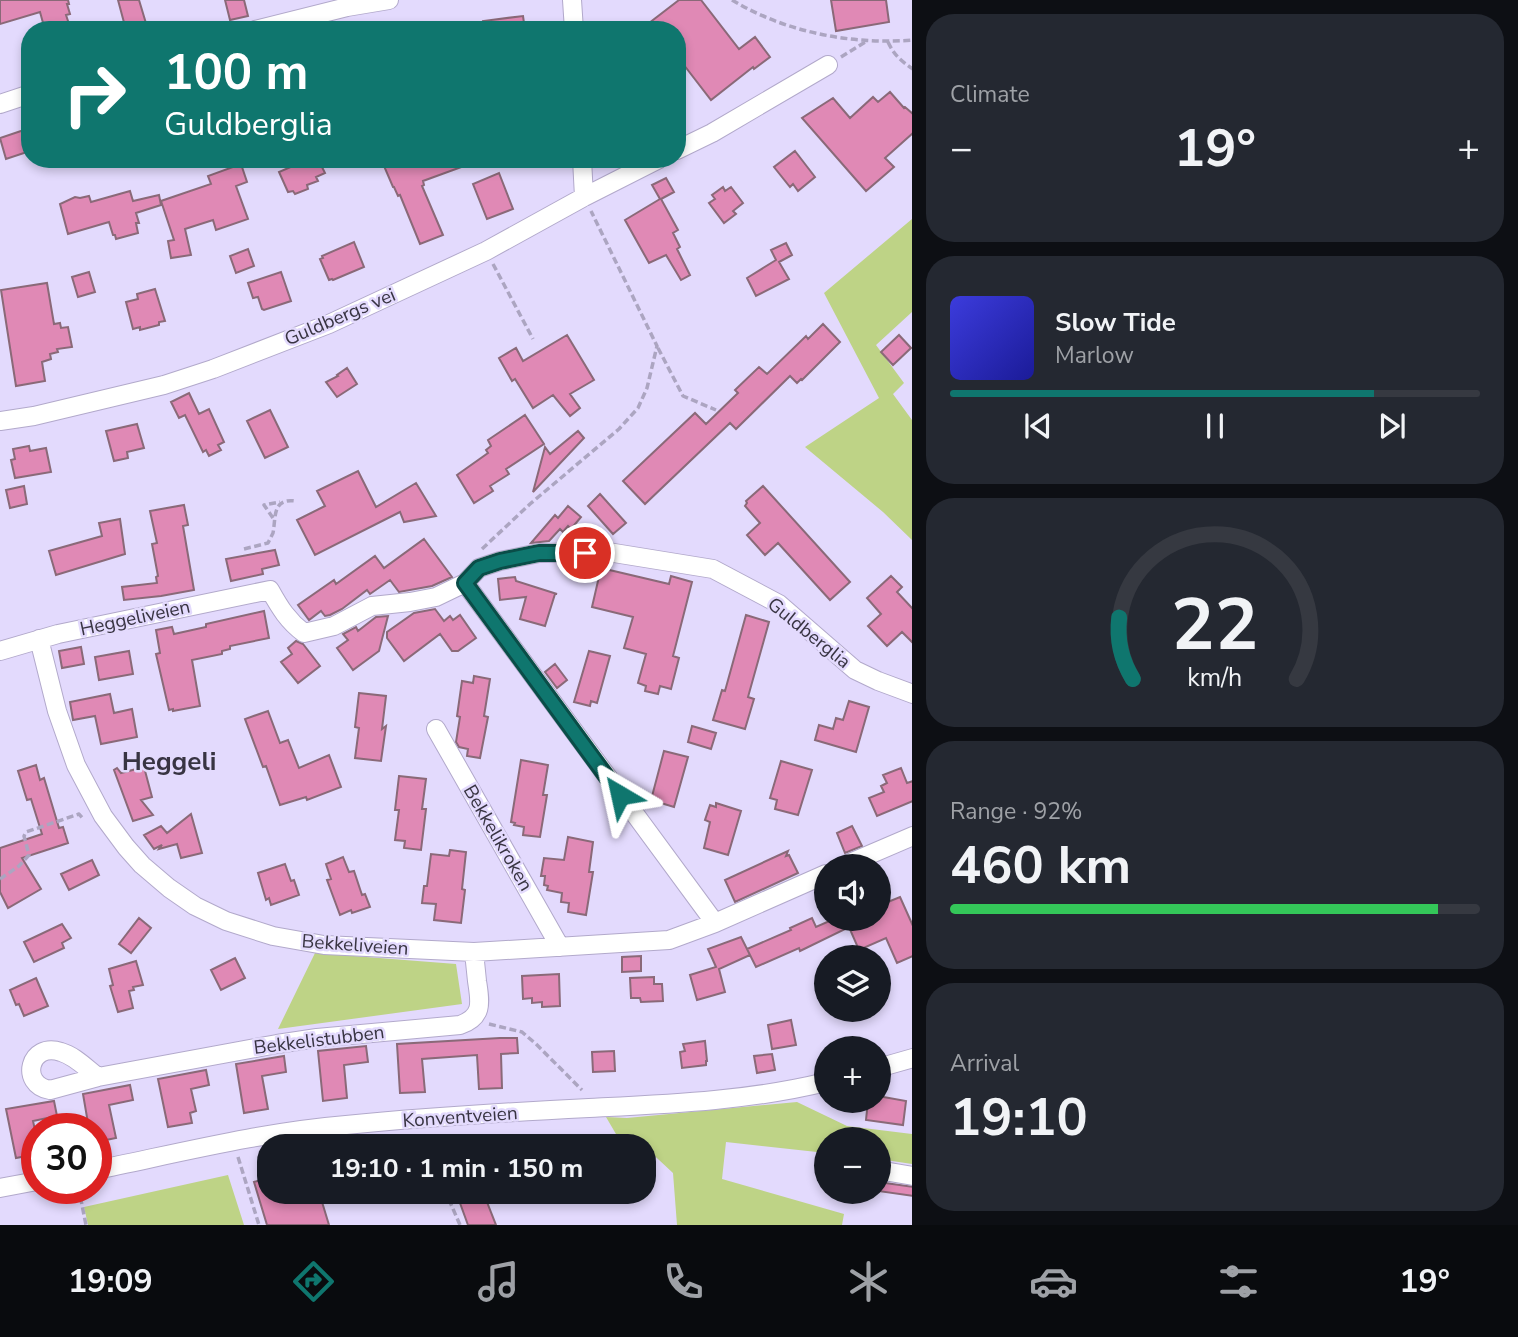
<!DOCTYPE html>
<html lang="en">
<head>
<meta charset="utf-8">
<style>
  body { margin:0; font-family:"Nunito Sans",sans-serif; background:#242831; color:#f1f3f6; height:100vh; display:flex; flex-direction:column; font-size:26px; white-space:nowrap }
  * { box-sizing:border-box; margin:0 }
  p { font-size:23px; color:#9ea1a6 }
  .icon { flex:none; width:38px; height:38px; fill:none; stroke:currentColor; stroke-width:2; stroke-linecap:round; stroke-linejoin:round }
  .map { position:relative; flex:1; overflow:hidden }
  .sheet { display:flex; flex-direction:column; gap:14px; padding:14px; background:#0d0f14; width:606px }
  .sheet>* { flex:none }
  .hud { position:absolute; left:21px; top:21px; width:665px; height:147px; border-radius:28px; box-shadow:0 4px 10px #0003; background:#0f766e; color:#fff; overflow:hidden }
  .fabs { position:absolute; left:814px; top:854px; display:grid; gap:14px }
  .fabs a { display:grid; place-items:center; width:77px; height:77px; border-radius:50%; background:#171b24; box-shadow:0 4px 10px #0003; font-size:35px }
  .speed { position:absolute; left:21px; top:1113px; display:flex; gap:14px; font-size:35px; font-weight:700; text-align:center }
  .speed>* { display:grid; place-content:center; width:91px; height:91px; border-radius:50%; background:#171b24; box-shadow:0 4px 10px #0003; line-height:1 }
  .speed .limit { border:10px solid #d22; background:#fff; color:#111 }
  .pin { position:absolute; display:grid; place-items:center; width:60px; height:60px; color:#fff; margin:-30px; border:4px solid #fff; border-radius:50%; box-shadow:0 2px 7px #0007 }
  .me { position:absolute; width:77px; margin:-38px; rotate:324deg; stroke-linejoin:round; filter:drop-shadow(0 0 5px #0008) }
  .turn { display:flex; align-items:center; gap:24px; height:147px; padding:0 28px; font-size:32px }
  .turn .icon { width:91px; height:91px; stroke-width:2.5 }
  .turn b { display:block; font-size:49px; line-height:60px }
  .big { font-size:52px; font-weight:700; line-height:1.1 }
  .sheet .tile { flex:1; display:flex; flex-direction:column; justify-content:center; gap:10px; min-width:0; padding:0 24px; border-radius:28px; background:#242831 }
  .sheet .dial { align-items:center; gap:0 }
  .dial svg { height:182px; overflow:visible; fill:none; stroke:#363941; stroke-width:7; stroke-linecap:round; text-anchor:middle }
  .dial text { fill:#f1f3f6; stroke:none }
  .song { display:flex; align-items:center; gap:21px }
  .cover { width:84px; height:84px; border-radius:10px; background:linear-gradient(135deg,hsl(240 70% 55%),hsl(240 70% 35%)) }
  .played { height:7px; border-radius:4px; background:linear-gradient(90deg,#0f766e 80%,#363941 80%) }
  .keys { display:flex; justify-content:space-around; direction:ltr }
  .heat { display:flex; justify-content:space-between; align-items:center; font-size:38px; direction:ltr }
  .charge { height:10px; border-radius:5px; background:linear-gradient(90deg,#34c759 92%,#363941 0) }
  .trip { position:absolute; left:257px; top:1134px; width:399px; height:70px; border-radius:28px; background:#171b24; box-shadow:0 4px 10px #0003; font-weight:700; line-height:70px; text-align:center }
  .tab-bar { display:flex; height:112px; justify-content:space-around; align-items:center; background:#090b0e; color:#9ea1a6 }
  .tab-bar .icon { width:49px; height:49px }
  .tab-bar .current { color:#0f766e }
  .tab-bar b { font-size:32px; color:#f1f3f6 }
  main { display:flex; flex:1; min-height:0 }
  .map>svg:first-child { display:block }
  .green { fill:#bed386 }
  .building { fill:#e089b5; stroke:#8a6978; stroke-width:2 }
  .lines { fill:none; stroke-linecap:round; stroke-linejoin:round }
  .minor-casing { stroke:#b2a9cb; stroke-width:20 }
  .path { stroke:#aca5c1; stroke-width:3.5; stroke-dasharray:7 3.5; stroke-linecap:butt }
  .minor { stroke:#fff; stroke-width:18 }
  .route-casing { stroke:#0a4d48; stroke-width:18 }
  .route { stroke:#0f766e; stroke-width:12 }
  .labels { text-anchor:middle; dominant-baseline:central; stroke-width:5; stroke-linejoin:round; paint-order:stroke }
  .street-label { font-size:19px; fill:#383442; stroke:#e3dafd }
  .district-label { font-size:26px; font-weight:bold; fill:#383442; stroke:#e3dafd }
</style>
</head>
<body>
<main>
<div class="map">
<svg width="913" height="1225" viewBox="0 0 913 1225">
  <rect width="100%" height="100%" fill="#e3dafd"/>
  <path class="green" d="M912,219V312L876,345L904,383L893,394L912,420V540L883,512L805,447L879,398L824,293Z
    M315,953L456,964L462,1004L278,1029Z
    M797,1102L847,1126L912,1134V1164L879,1159L878,1139H826V1153L726,1142L722,1179L844,1214L842,1225H677L673,1173L644,1146H623L606,1117L627,1118Z
    M228,1175L244,1225H88L84,1207Z"/>
  <path class="building" d="M0,0H68L69,4H67L70,14L66,15L71,30H45L40,12L0,24Z
    M118,0H139L148,30H126Z
    M225,0H244L248,16L230,20Z
    M679,0H701L739,49L755,37L770,57L754,69L753,67L711,100L677,56V30H640Z
    M831,0H886L889,22L836,31Z
    M523,16L525,30H484L483,21Z
    M890,92L904,108L905,107L913,114V133L885,158L894,167L866,191L802,118L833,98L850,118L873,97L878,102Z
    M30,128V151L6,159L0,138Z
    M795,151L815,177L798,191L793,184L790,187L774,167Z
    M309,159H318L325,173L316,177L318,181L307,185L308,189L295,194L293,191L288,192L279,172Z
    M381,159H477L478,161L423,181L424,185L422,186L443,235L420,244L400,195L398,196L394,187H393Z
    M241,164L247,182L236,186L248,219L216,230L213,220L185,229L191,255L171,258L168,241L174,240L161,201L211,184L208,176Z
    M499,173L513,209L487,219L473,184Z
    M666,178L674,192L661,199L678,230L673,233L680,247L677,249L690,275L681,280L666,255L649,263L625,220L660,199L652,185Z
    M723,187L725,191L731,187L743,203L733,211L736,214L724,223L709,203L715,199L712,195Z
    M130,191L133,201L159,195L161,205L136,213L139,223H136L138,233L116,239L115,235H113L109,222L68,234L60,204L75,197L80,198L89,196L91,202Z
    M354,242L364,267L333,280L332,279L329,280L320,259L323,258L322,256Z
    M786,243L792,255L779,262L789,279L756,296L747,278L776,260L771,250Z
    M248,249L254,266L236,273L230,256Z
    M89,272L95,292L78,297L72,277Z
    M281,272L291,301L264,310L262,309L258,297L253,298L248,283Z
    M47,283L54,324L60,323L61,328L68,327L72,347L57,349L58,352L50,354L51,359L42,362L45,381L16,386L1,290Z
    M155,289L165,321L159,322V325L140,330V327L133,329L126,302L138,299L137,294Z
    M823,324L840,342L802,380L801,379L797,383L790,376L736,429L730,423L645,504L623,481L695,413L706,424L738,393L735,390L759,367L767,374L806,336L808,339Z
    M567,335L594,380L570,394L580,408L570,416L553,395L533,408L515,379L512,381L499,358L516,348L523,361Z
    M899,335L911,348L893,365L881,352Z
    M347,368L357,384L337,397L326,382L338,376L337,375Z
    M189,393L199,414L209,409L224,442L218,445L221,450L209,456L206,450L203,452L185,415L179,418L171,402Z
    M270,410L288,447L265,458L247,421Z
    M525,415L544,444L506,469L509,474L490,486L493,491L474,503L457,475L488,453L486,450L491,446L488,440Z
    M137,424L144,448L127,452L128,458L114,461L106,431Z
    M578,431L584,438L533,492L545,447L550,454Z
    M29,446L30,451L46,448L51,472L15,478L11,460L15,459L13,449Z
    M358,471L376,507L416,483L436,516L404,522L400,512L315,555L297,520L325,506L317,491Z
    M24,486L27,504L10,508L6,490Z
    M763,486L850,582L830,600L778,543L765,555L747,535L760,523L745,506L747,503L746,501Z
    M600,494L626,523L613,534L588,506Z
    M184,505L188,525L183,526L194,590L161,596L124,600L122,587L157,583L156,577L158,576L152,544L157,543L150,511Z
    M568,506L581,517L571,529L568,526L563,532L560,529L549,541L531,543L555,515L558,518Z
    M120,519L125,554L56,575L49,551L102,536L99,523Z
    M424,539L452,577L432,586L399,592L390,580L370,594L367,590L342,609L330,615L325,616L321,611L309,620L298,605L334,580L336,584L375,556L384,568Z
    M275,550L279,565L262,569L263,574L231,581L226,559Z
    M601,568L669,584L671,576L692,582L673,656L679,658L671,689L660,686L658,694L645,691L646,686L638,683L646,654L624,648L633,617L592,607Z
    M891,576L902,587L897,592L913,609V643L902,632L887,646L868,626L881,614L867,598Z
    M515,577L516,581L557,594H555L545,626L520,619L526,597L500,600L498,579Z
    M435,609L444,621L450,616L453,620L460,615L476,638L458,651H452L440,634L404,661L387,638V632L414,613Z
    M264,611L269,638L230,646V649L222,651V654L192,660L200,706L173,711V709L169,710L156,654L160,653L156,630L172,627L174,634L206,627V624Z
    M746,615L769,622L748,697L754,699L745,729L713,720L722,690L725,691Z
    M388,616L379,651L353,670L337,648L348,640L343,634L356,627L358,631L376,617Z
    M296,641L303,644L320,666L298,683L281,662L292,654L288,648Z
    M81,647L84,664L62,668L59,651Z
    M129,651L133,674L99,680L95,657Z
    M589,651L610,656L597,703L591,701L590,706L574,702Z
    M555,664L567,680L557,688L545,672Z
    M474,676L490,679L484,716L488,717L480,758L467,756L468,749L459,747L456,742L460,717L457,716L462,681L473,683Z
    M359,693L386,696L382,729L386,726L381,761L355,758L359,728L355,727Z
    M110,694L114,713L132,709L137,737L101,744L95,716L73,720L70,702Z
    M849,701L869,707L856,752L815,740L819,725L833,729L836,718L843,720Z
    M268,711L280,743L288,740L299,768L329,755L341,787L307,800L306,797L280,805L266,766L263,767L245,719Z
    M692,726L716,733L711,749L688,742Z
    M664,751L688,757L674,807L651,800Z
    M521,760L548,765L543,795H547L540,837L523,835L524,827L514,825L515,823L511,822Z
    M781,761L812,770L798,815L775,809L777,800L770,798Z
    M36,765L40,780L44,778L59,828L63,827L68,843L22,858L41,889L8,908L0,892V848L42,834L31,799L27,800L18,771Z
    M144,767L152,797L141,800L153,815L133,821L114,770L117,768L121,773Z
    M901,768L907,783L913,781V801L877,816L869,798L884,792L881,786L887,783L883,775Z
    M399,776L426,779L422,809H426L421,850L404,848L405,841L395,840L399,810H395Z
    M716,803L741,811L728,855L704,848L710,822L705,820L710,805L716,807Z
    M191,814L202,853L181,858L177,844L159,849L162,845L154,849L144,835L161,826L167,833Z
    M852,826L862,846L845,853L837,833Z
    M568,837L593,842L589,872H593L586,915L568,912L569,903L561,902L562,893L547,890L548,886L544,885L545,876H541L544,858L564,860Z
    M450,850L466,852L462,889L465,890L461,923L434,920L436,904L422,903L424,886H427L431,854L449,856Z
    M788,851L786,856L789,855L798,873L735,902L725,880Z
    M343,857L349,872L354,871L362,895L365,894L370,907L352,913L351,910L340,915L327,880L331,879L326,864Z
    M92,860L99,875L69,890L61,874Z
    M285,864L291,881L294,880L299,895L271,905L269,898L266,900L258,873Z
    M900,897L913,926V956L897,963L886,938L859,950L849,927L800,951L799,948L756,967L747,949L791,930L790,928L812,918L816,927L834,919H878V906Z
    M139,918L151,928L131,953L119,944Z
    M62,924L71,938L62,943L64,948L34,962L24,942Z
    M741,937L750,955L719,969L725,992L697,1000L690,975L716,967L708,949Z
    M641,956V971L622,972V957Z
    M235,958L245,978L221,990L211,970Z
    M136,961L143,985L133,987L134,990L129,991L133,1008L118,1012L110,986L113,985L109,969Z
    M559,974L560,1006L542,1007V1002L532,1003V998L523,999L522,976Z
    M654,977V984H662L663,1001L641,1002L640,998H631L630,978Z
    M36,978L48,1006L24,1016L19,1004L16,1005L10,990Z
    M791,1020L796,1045L772,1049L768,1025Z
    M500,1038H517L518,1053L501,1054L502,1088L479,1089L477,1055L422,1059L425,1092L400,1093L397,1044Z
    M705,1041L707,1061H706V1065L682,1068L680,1052L685,1051L683,1044Z
    M366,1046L368,1062L344,1065L347,1098L323,1101L318,1051Z
    M614,1051L615,1071L593,1072L592,1052Z
    M772,1054L775,1070L757,1073L754,1056Z
    M284,1056L286,1072L262,1076L268,1109L244,1113L236,1064Z
    M206,1070L209,1085L191,1089L196,1111L190,1113L192,1123L168,1127L158,1079Z
    M130,1085L133,1100L109,1105L116,1138L96,1142V1129H89L83,1094Z
    M878,1096L906,1101L903,1125L866,1120L868,1101H878Z
    M54,1101L57,1116L33,1121L37,1139V1154L16,1158L6,1109Z
    M270,1177V1192H319L329,1225H267L254,1182Z
    M878,1182L913,1187V1196L878,1191Z
    M456,1192H483L496,1225H468Z"/>
  <g class="lines">
    <defs>
      <path id="minor" d="M572,0L574,30
        M255,30L347,7L389,0
        M0,104L30,94
        M677,150L712,133L828,65
        M582,159L584,197
        M0,421L34,416L164,385L213,369L329,324L486,251L584,197L659,159
        M465,583L715,923
        M39,639L57,711L76,765L103,816L126,847L142,865L169,888L195,906L226,921L273,936L324,945L474,952L669,940L715,923L826,874
        M0,651L58,634L270,590C280,608 288,621 304,633L334,626L372,606L410,602L436,597L465,583L479,568L500,561L539,553L608,552L713,569L779,604L855,670L878,681L913,694
        M436,729L560,947
        M843,866L913,836
        M878,1068L913,1058
        M98,1077C86,1068 75,1056 61,1052C29,1041 19,1085 50,1090L98,1077L277,1044L317,1038L460,1025C484,1017 480,1001 477,981C476,971 475,962 474,952
        M825,1161L826,1162
        M96,1170C179,1153 262,1132 346,1125C427,1117 508,1112 589,1108C669,1104 748,1101 826,1082
        M878,1170L913,1176
        M0,1188L37,1181"/>
    </defs>
    <use href="#minor" class="minor-casing"/>
    <path class="path" d="M732,0C785,32 851,45 913,40
      M888,42C894,55 901,61 913,69
      M841,57L867,41
      M493,264L533,339
      M658,348L683,396L716,410
      M273,518L264,505L280,502
      M244,549L268,543C269,541 272,535 273,533C276,518 272,498 295,501
      M482,549L530,504L619,429L638,408L647,388L657,346L591,211
      M0,879L19,866L29,855L24,836L26,832L79,814L84,820
      M489,1024L522,1032L536,1044L582,1090
      M238,1157L259,1225
      M75,1188L81,1200L86,1225
      M441,1192L450,1202L460,1225"/>
    <use href="#minor" class="minor"/>
  </g>
  <g class="lines">
    <defs>
      <path id="route" d="M585,553H539L500,561L479,568L465,583L620,795"/>
    </defs>
    <use href="#route" class="route-casing"/>
    <use href="#route" class="route"/>
  </g>
  <g class="labels">
    <g class="street-label">
      <text transform="translate(340 317) rotate(-23)">Guldbergs vei</text>
      <text transform="translate(135 618) rotate(-12)">Heggeliveien</text>
      <text transform="translate(809 633) rotate(39)">Guldberglia</text>
      <text transform="translate(498 838) rotate(60)">Bekkelikroken</text>
      <text transform="translate(355 945) rotate(4)">Bekkeliveien</text>
      <text transform="translate(319 1040) rotate(-7)">Bekkelistubben</text>
      <text transform="translate(460 1117) rotate(-4)">Konventveien</text>
    </g>
    <g class="district-label">
      <text x="169" y="761">Heggeli</text>
    </g>
  </g>
</svg>
<div class="fabs">
<a><svg class="icon" aria-label="sound" viewBox="0 0 24 24"><path d="M4 9h4l5-4v14l-5-4H4zM17 9q2 3 0 6"/></svg></a>
<a><svg class="icon" aria-label="layers" viewBox="0 0 24 24"><path d="M12 4l9 5-9 5-9-5zM3 14l9 5 9-5"/></svg></a>
<a>+</a>
<a>−</a>
</div>
<div class="speed"><div class="limit">30</div></div>
<div class="pin" style="left:585px;top:553px;background:#d93025"><svg class="icon" aria-label="arrive" viewBox="0 0 24 24"><path d="M6 21V4h12l-3 4 3 4H6"/></svg></div>
<svg class="me" style="left:620px;top:795px" viewBox="-20 -20 40 40"><path d="M0-17L14 15 0 8-14 15z" fill="#0f766e" stroke="#fff" stroke-width="4"/></svg>
<div class="trip">19:10 · 1 min · 150 m</div>
<div class="hud">
<div class="turn"><svg class="icon" aria-label="right" viewBox="0 0 24 24"><path d="M7 20v-9h11M14 6l5 5-5 5"/></svg><div><b>100 m</b>Guldberglia</div></div>
</div>
</div>
<section class="sheet">
<div class="tile"><p>Climate</p>
<div class="heat"><a>−</a><b class="big">19°</b><a>+</a></div>
</div>
<div class="tile">
<div class="song"><i class="cover"></i><div><b>Slow Tide</b><p>Marlow</p></div></div>
<div class="played"></div>
<div class="keys"><svg class="icon" aria-label="previous" viewBox="0 0 24 24"><path d="M18 5L8 12l10 7zM5 5v14"/></svg><svg class="icon" aria-label="pause" viewBox="0 0 24 24"><path d="M8 5v14M16 5v14"/></svg><svg class="icon" aria-label="next" viewBox="0 0 24 24"><path d="M6 5l10 7-10 7zM19 5v14"/></svg></div>
</div>
<div class="tile dial"><svg viewBox="0 0 100 80">
<path d="M14 69A42 42 0 1 1 86 69"/>
<path d="M14 69A42 42 0 0 1 8 42" stroke="#0f766e"/>
<text x="50" y="56" font-size="32" font-weight="700">22</text>
<text x="50" y="72" font-size="11">km/h</text>
</svg></div>
<div class="tile"><p>Range · 92%</p><b class="big">460 km</b><div class="charge"></div></div>
<div class="tile"><p>Arrival</p><b class="big">19:10</b></div>
</section>
</main>
<nav class="tab-bar">
<b>19:09</b>
<svg class="icon current" aria-label="directions" viewBox="0 0 24 24"><path d="M12 3l9 9-9 9-9-9zM9 14v-3h6M13 9l2 2-2 2"/></svg>
<svg class="icon" aria-label="music" viewBox="0 0 24 24"><path d="M9 18V5l10-2v13"/><circle cx="6" cy="18" r="3"/><circle cx="16" cy="16" r="3"/></svg>
<svg class="icon" aria-label="phone" viewBox="0 0 24 24"><path d="M5 4h4l2 5-3 2q2 4 5 5l2-3 5 2v4C11 20 4 13 5 4z"/></svg>
<svg class="icon" aria-label="climate" viewBox="0 0 24 24"><path d="M12 3v18M4 7l16 10M4 17L20 7"/></svg>
<svg class="icon" aria-label="car" viewBox="0 0 24 24"><path d="M5 17H2v-5l4-1 3-4h7l3 4 3 1v5h-3M9 17h6M6 11h13"/><circle cx="7" cy="17" r="2"/><circle cx="17" cy="17" r="2"/></svg>
<svg class="icon" aria-label="filters" viewBox="0 0 24 24"><path d="M4 7h16M4 17h16"/><circle cx="9" cy="7" r="2"/><circle cx="15" cy="17" r="2"/></svg>
<b>19°</b>
</nav>
</body>
</html>
